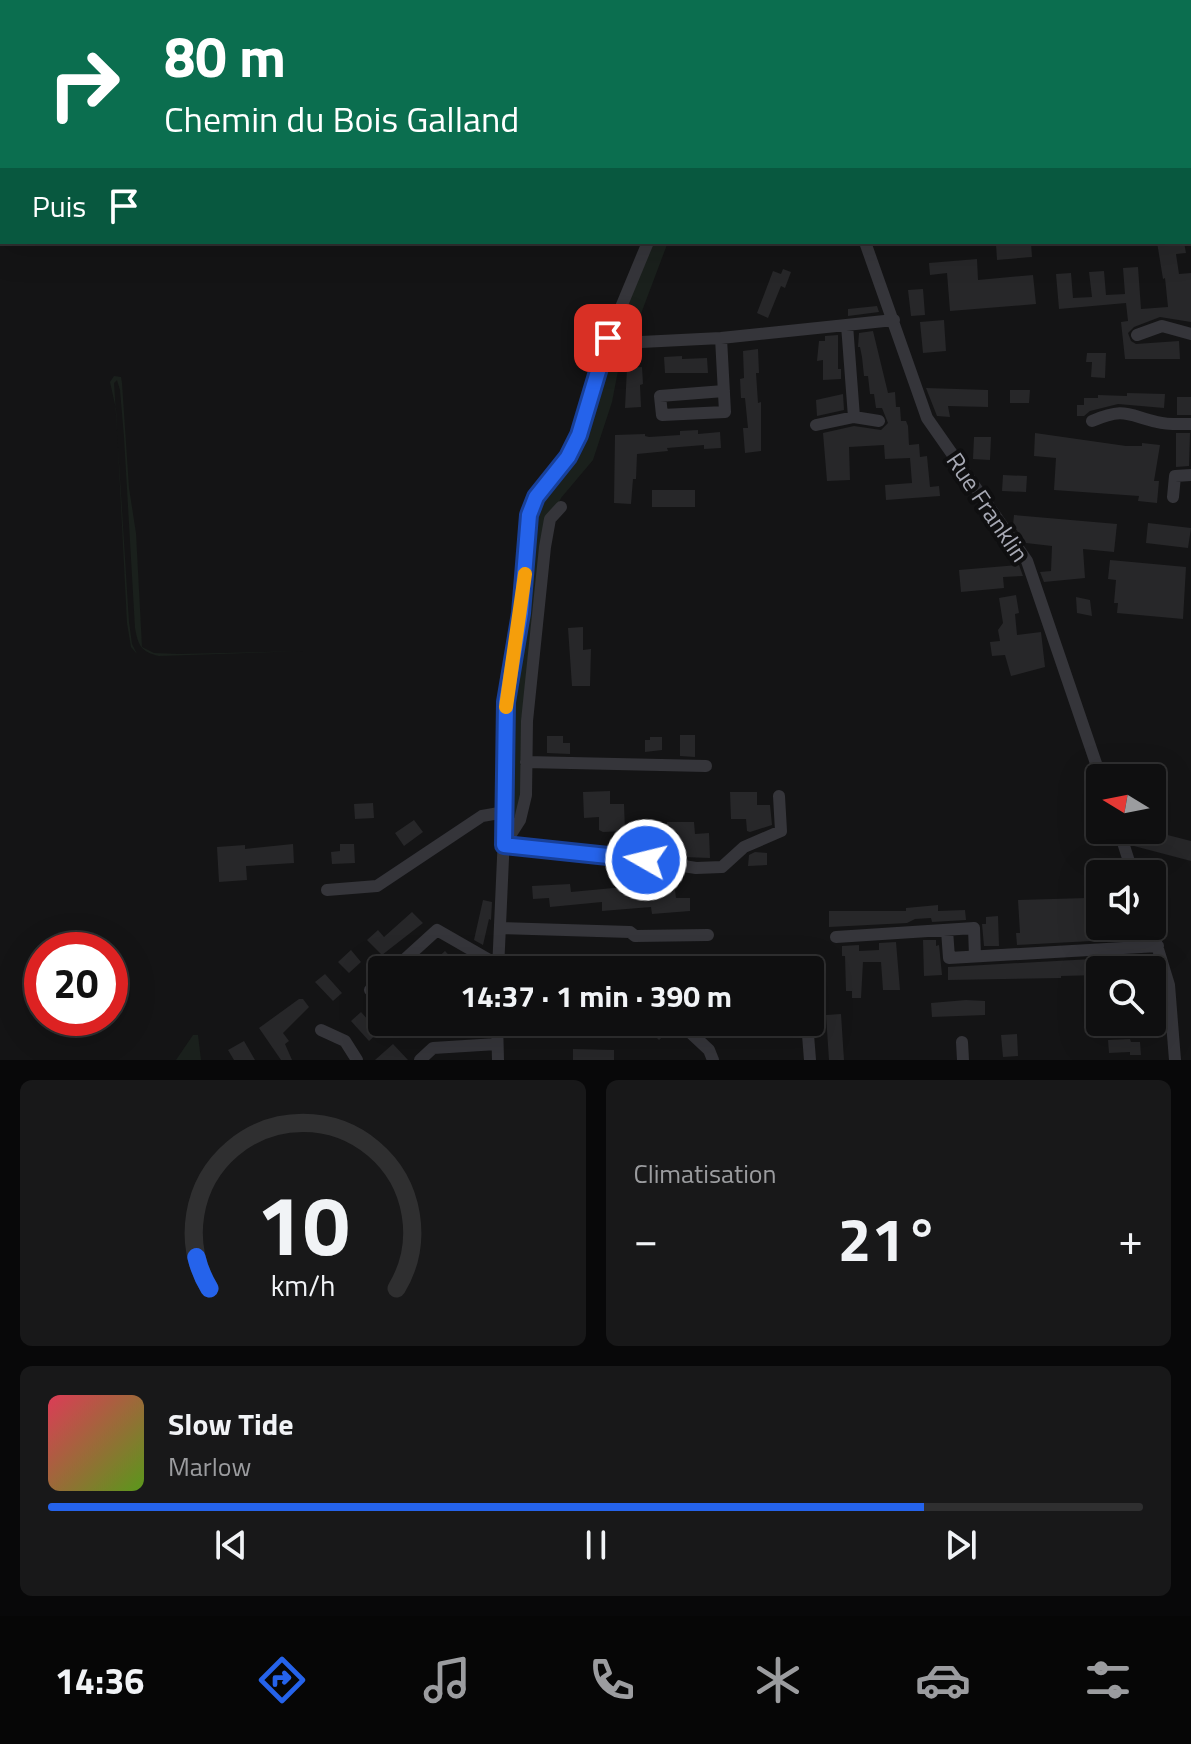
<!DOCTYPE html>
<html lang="fr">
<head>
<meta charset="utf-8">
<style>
  body { margin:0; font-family:"Titillium Web",sans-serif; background:#181819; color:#f1f3f6; height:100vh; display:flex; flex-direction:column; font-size:30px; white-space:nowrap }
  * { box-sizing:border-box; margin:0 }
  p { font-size:26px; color:#9b9c9f }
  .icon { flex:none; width:44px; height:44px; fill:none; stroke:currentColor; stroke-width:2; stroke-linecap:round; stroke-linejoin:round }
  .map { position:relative; height:1060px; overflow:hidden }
  .panel { display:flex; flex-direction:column; gap:20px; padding:20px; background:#080809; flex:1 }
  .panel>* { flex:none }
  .banner { position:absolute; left:0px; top:0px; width:1192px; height:244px; box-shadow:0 8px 32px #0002,0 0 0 2px #2f2f30; background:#0b6e4f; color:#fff; overflow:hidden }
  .needle { width:52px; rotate:280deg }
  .controls { position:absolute; left:1086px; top:764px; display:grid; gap:16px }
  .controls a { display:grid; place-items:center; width:80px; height:80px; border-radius:8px; background:#0f0f10; box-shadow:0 8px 32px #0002,0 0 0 2px #2f2f30; font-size:40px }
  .speed { position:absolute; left:24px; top:932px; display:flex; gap:16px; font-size:40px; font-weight:700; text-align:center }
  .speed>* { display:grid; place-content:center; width:104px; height:104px; border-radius:50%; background:#0f0f10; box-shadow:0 8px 32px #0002,0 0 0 2px #2f2f30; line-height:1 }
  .speed .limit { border:12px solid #d22; background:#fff; color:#111 }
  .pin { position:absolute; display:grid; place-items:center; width:68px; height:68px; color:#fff; margin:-34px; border-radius:16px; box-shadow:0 4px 12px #0006 }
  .me { position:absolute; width:88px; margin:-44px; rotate:278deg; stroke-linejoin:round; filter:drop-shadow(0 0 6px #0008) }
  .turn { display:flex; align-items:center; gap:28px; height:168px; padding:0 32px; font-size:36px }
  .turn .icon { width:104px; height:104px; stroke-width:2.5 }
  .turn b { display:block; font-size:56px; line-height:68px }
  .then { display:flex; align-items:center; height:76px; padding:0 32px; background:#0003; gap:16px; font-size:30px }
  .big { font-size:60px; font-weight:700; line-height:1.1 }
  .panel .tile { flex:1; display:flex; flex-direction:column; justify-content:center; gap:12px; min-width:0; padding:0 28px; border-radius:12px; background:#181819 }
  .panel .dial { align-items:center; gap:0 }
  .dial svg { height:208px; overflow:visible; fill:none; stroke:#2f2f30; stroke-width:7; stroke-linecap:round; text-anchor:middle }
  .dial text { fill:#f1f3f6; stroke:none }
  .song { display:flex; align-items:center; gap:24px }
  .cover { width:96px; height:96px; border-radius:12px; background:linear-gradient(135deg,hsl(350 70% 55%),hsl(90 70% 35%)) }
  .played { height:8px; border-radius:4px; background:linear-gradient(90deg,#2563eb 80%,#2f2f30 80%) }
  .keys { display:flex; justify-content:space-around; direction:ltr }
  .heat { display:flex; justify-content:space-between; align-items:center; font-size:44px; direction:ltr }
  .panel .tiles { flex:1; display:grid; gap:20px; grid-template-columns:1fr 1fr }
  .tile:last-child { grid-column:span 2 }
  .trip { position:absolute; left:368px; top:956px; width:456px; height:80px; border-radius:8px; background:#0f0f10; box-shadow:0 8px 32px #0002,0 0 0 2px #2f2f30; font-weight:700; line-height:80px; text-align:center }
  .dock { display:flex; height:128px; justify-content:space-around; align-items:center; background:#060606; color:#9b9c9f }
  .dock .icon { width:56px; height:56px }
  .dock .active { color:#2563eb }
  .dock b { font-size:36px; color:#f1f3f6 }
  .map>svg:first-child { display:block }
  .green { fill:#1a201c }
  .building { fill:#272729 }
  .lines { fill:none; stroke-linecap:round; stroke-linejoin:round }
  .minor { stroke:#35353a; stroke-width:12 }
  .route-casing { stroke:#184099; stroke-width:20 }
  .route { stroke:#2563eb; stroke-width:14 }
  .slow { stroke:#f59e0b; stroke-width:14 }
  .labels { text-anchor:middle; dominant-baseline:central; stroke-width:8; stroke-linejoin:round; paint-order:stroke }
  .street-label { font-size:24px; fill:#a7a9b4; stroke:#0f0f10 }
</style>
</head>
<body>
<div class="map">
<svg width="1191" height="1060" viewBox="0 0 1191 1060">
  <rect width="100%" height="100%" fill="#141415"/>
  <path class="green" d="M652,242H668L633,335V349L622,350L612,402L593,460L561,498L558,504L551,510L523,787L518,812L512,820L510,819L509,727L533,510L564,471L606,352Z
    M114,376L121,377L122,383L129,488L136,533L142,647L154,653L179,654L303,651L159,656C141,652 138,645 135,628L124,437L120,390L117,380L114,383L129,622L132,644L137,654L131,647L127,623L116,409L110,382Z
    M193,1035H198L201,1060H176Z"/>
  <path class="building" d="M1031,242L1032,257L997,260L996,244Z
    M1157,242H1184L1186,253L1176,254L1179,274L1191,273V322L1160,317L1134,327L1128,333L1131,341L1136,344L1179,341L1180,359H1125L1121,322L1128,321L1126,303L1059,309L1056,274L1071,273L1073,298L1092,297L1089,272L1104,271L1106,295L1125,294L1123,268L1138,267L1141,309L1168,307L1165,278L1163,279Z
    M977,259L978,280L1033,275L1036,304L950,311L947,273L930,275L929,263Z
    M783,269L791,272L785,288L781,286L768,318L757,313L773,271L781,274Z
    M923,289L925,315L911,316L908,290Z
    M877,306L879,312L848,316V309Z
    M944,320L946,351L923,353L920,322Z
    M873,331L888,393L895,392L896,407H900L901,421H906L908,426L909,445L919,444L920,457L927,456L930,487L939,486L940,496L886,500L885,485L912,483L910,458L885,459L884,445L849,447L850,480L827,481L823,433L854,426L881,430L888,423L882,408H876L874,394H870L868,376H864L862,357L860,347H858L859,333Z
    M838,335V369H841V379L823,380V360L817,361L819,341H825V336Z
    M758,349L759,373H756L758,403L761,402V451L745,453L743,428H748L745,398H741L740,379L744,378L743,351Z
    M1087,353H1106L1105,378L1091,377L1092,362H1086Z
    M682,356V359L707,358L708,373H665L664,357Z
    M642,367L643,384L640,385L641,407L625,408L627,368Z
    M926,388L988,390V407L948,406L950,417L937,416Z
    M1010,390H1030L1029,403H1010Z
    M1127,393L1165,394L1164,408L1118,404L1090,411L1084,416H1077V405H1084V398H1098V395L1127,396Z
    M843,394L844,410L817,416L816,400Z
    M1177,397H1191V415H1177Z
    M698,430V434L720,432L721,448L704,449V445L667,448L668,451L637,454L636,479H633L631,504L614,503L615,435L645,434V436L649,437L680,435V431Z
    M1035,433L1126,446H1142V443L1160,445L1154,481H1159L1157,503L1138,501L1139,496L1054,490L1056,458L1034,456Z
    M1176,433H1190L1189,466L1176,467Z
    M974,437H991L990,460L973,459Z
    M1003,475L1027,476L1026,492L1002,491Z
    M652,490H695V507H652Z
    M1014,515L1117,524L1114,552L1083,549L1085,578L1044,582L1040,572L1051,571L1052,546L1026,543L1013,525Z
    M1148,523L1191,528L1188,548L1146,543Z
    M1110,560L1186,567L1183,619L1117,613L1118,603H1114L1116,580L1108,579Z
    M1019,565L1023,576L1003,577L1004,588L961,592L959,570Z
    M1016,595L1019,613L1015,614L1017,635L1041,632L1045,667L1011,676L1005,655L992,656L990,642L1000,641L998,630L1003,623L999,598Z
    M1076,597L1090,600L1092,616L1077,613Z
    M583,627V650L591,649L590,686H572L568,628Z
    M680,735H695V757L680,756Z
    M547,736H563V743H570V754L547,753Z
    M650,737H662V750L645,752V740H650Z
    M610,791V804H624L625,831L603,832L599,830V817L584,818L583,792Z
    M730,792H757V805H770L772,825L750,832L747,831L746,819H731Z
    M373,803L374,818L355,819L354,804Z
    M414,820L423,832L404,846L395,833Z
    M667,822H694L695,834L709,833L710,858L684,857L683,847H668Z
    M1128,830H1148L1191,841V861L1134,846Z
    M293,844L294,863L246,866L247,880L219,882L217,847L245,845V849Z
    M340,844H354L355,863L332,864L331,852L340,851Z
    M755,852L767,853V865L748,866L749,855Z
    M570,884L571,892L624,887V895L675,890L676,898H690V911L652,914L651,907L602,911V902L550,907L549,898L533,899L532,886Z
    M1087,898L1088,925H1093L1094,928L1129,927V939L1017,945L1016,933H1020L1018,900Z
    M483,900L492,902L491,920L489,919L483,945L474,940Z
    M938,905V911L965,910L966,920L932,922L931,918L915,919L907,923L829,927V911H906V908Z
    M412,912L423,923L382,955L367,940L378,930L384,937Z
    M998,916L999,946H984L982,924H986V917Z
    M923,940H936V946L939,945L942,975L924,976Z
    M896,942L900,990H883L881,962H863L861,998H852V991H846L845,956H842V946L859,945V951L879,950V943Z
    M351,950L361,962L349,973L338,962Z
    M445,951L458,965L452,970H442L434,961Z
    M1134,956V960H1141V970H1099L1100,975L1061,976V978L948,980V967L1092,959V962L1111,961V958Z
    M521,960L588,962V970H521Z
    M325,974L342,993L333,1001L315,982Z
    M299,999H303L309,1007L283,1033L289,1041L285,1044L292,1060H281L259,1028Z
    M966,1000L985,1001V1015L932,1017L931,1003Z
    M361,1012L379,1032L369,1041L351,1021Z
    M841,1014L844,1060H829L826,1015Z
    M641,1022H662L670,1030L659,1040Z
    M1017,1034L1018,1056L1003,1057L1001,1035Z
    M1130,1039L1131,1042H1140L1141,1055H1130V1052L1109,1053L1108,1040Z
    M244,1041L255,1060H234L228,1050Z
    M393,1044L408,1060H375Z
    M573,1049L614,1050V1060H573Z"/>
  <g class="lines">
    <path class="minor" d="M835,2V0
      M1190,109L1191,108
      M865,242L927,418L1027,561L1101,778
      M847,325L854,417
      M1137,335L1162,326L1191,334
      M721,338L725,412L662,415L660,396L724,391
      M641,342L721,338L894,320
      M1092,421C1125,407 1127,415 1157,422C1168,425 1180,424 1191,424
      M816,425L854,417L879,421
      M1173,497L1175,476L1191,475
      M526,762L706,766
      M1119,830L1133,874
      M504,845L520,820L526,795L527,721L545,547L550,519L561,507
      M504,845L616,855L696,868L722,867L744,847L781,831L779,796
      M327,890L377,886L482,816L505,812
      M1151,926L1169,985L1175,1060
      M500,928L630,932L635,936L708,935
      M947,930L949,958L1158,946
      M836,937L974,928L975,956
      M393,970L437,930L498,965
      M498,970L506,791V716L521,613L529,515L536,497L568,457L579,435L602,353L648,242
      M370,990L382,979
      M497,1022L498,1060
      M679,1022L709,1050L713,1060
      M807,1022L810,1060
      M321,1030L345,1041L357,1060
      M962,1042L963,1060
      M420,1060L433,1048L497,1044"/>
  </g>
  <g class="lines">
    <defs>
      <path id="route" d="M608,338L579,435L568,457L536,497L529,515L521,613L506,702L504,845L646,860"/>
    </defs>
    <use href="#route" class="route-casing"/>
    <use href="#route" class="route"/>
    <path class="slow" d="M506,707L525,574"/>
  </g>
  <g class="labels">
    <g class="street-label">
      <text transform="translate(988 507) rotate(56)">Rue Franklin</text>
    </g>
  </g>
</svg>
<div class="controls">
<a><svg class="needle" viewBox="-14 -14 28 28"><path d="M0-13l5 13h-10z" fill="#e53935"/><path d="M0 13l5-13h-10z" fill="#9b9c9f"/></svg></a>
<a><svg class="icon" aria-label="sound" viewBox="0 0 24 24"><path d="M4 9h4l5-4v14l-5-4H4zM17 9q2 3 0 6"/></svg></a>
<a><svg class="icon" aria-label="search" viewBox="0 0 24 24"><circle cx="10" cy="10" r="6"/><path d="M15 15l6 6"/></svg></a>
</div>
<div class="speed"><div class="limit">20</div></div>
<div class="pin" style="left:608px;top:338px;background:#d93025"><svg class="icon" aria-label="arrive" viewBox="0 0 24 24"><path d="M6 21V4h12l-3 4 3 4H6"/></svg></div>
<svg class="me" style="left:646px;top:860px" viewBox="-20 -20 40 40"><circle r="17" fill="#2563eb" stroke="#fff" stroke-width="3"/><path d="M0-11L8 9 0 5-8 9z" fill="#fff"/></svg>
<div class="trip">14:37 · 1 min · 390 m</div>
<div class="banner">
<div class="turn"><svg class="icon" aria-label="right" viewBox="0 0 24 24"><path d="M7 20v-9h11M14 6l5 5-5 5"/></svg><div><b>80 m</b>Chemin du Bois Galland</div></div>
<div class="then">Puis<svg class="icon" aria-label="arrive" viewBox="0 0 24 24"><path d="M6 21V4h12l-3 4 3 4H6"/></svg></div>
</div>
</div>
<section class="panel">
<div class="tiles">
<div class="tile dial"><svg viewBox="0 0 100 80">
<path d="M14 69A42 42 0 1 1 86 69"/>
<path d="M14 69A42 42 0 0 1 9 57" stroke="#2563eb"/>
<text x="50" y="56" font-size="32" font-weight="700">10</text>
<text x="50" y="72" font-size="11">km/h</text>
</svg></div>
<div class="tile"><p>Climatisation</p>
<div class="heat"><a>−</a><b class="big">21°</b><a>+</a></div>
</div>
<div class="tile">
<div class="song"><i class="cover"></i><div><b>Slow Tide</b><p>Marlow</p></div></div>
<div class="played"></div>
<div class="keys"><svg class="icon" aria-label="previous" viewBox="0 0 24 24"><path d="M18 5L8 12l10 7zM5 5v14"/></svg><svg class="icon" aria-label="pause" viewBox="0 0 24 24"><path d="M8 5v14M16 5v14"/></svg><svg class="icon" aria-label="next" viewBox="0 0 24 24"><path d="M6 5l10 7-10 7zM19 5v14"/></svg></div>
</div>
</div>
</section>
<nav class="dock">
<b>14:36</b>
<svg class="icon active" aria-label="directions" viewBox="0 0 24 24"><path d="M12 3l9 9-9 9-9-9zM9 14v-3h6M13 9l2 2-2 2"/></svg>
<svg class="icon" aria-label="music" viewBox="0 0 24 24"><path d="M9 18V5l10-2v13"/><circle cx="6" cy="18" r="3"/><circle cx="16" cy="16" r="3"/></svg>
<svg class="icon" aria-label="phone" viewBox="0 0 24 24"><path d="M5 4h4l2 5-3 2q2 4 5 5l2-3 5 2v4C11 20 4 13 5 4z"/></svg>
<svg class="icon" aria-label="climate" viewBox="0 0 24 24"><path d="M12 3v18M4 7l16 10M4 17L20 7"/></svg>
<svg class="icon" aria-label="car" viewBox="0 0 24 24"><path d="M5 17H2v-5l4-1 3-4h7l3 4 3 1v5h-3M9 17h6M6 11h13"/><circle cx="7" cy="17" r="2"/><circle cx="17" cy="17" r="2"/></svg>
<svg class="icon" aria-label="filters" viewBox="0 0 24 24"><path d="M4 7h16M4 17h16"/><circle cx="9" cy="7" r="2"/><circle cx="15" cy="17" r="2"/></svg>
</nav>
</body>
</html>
